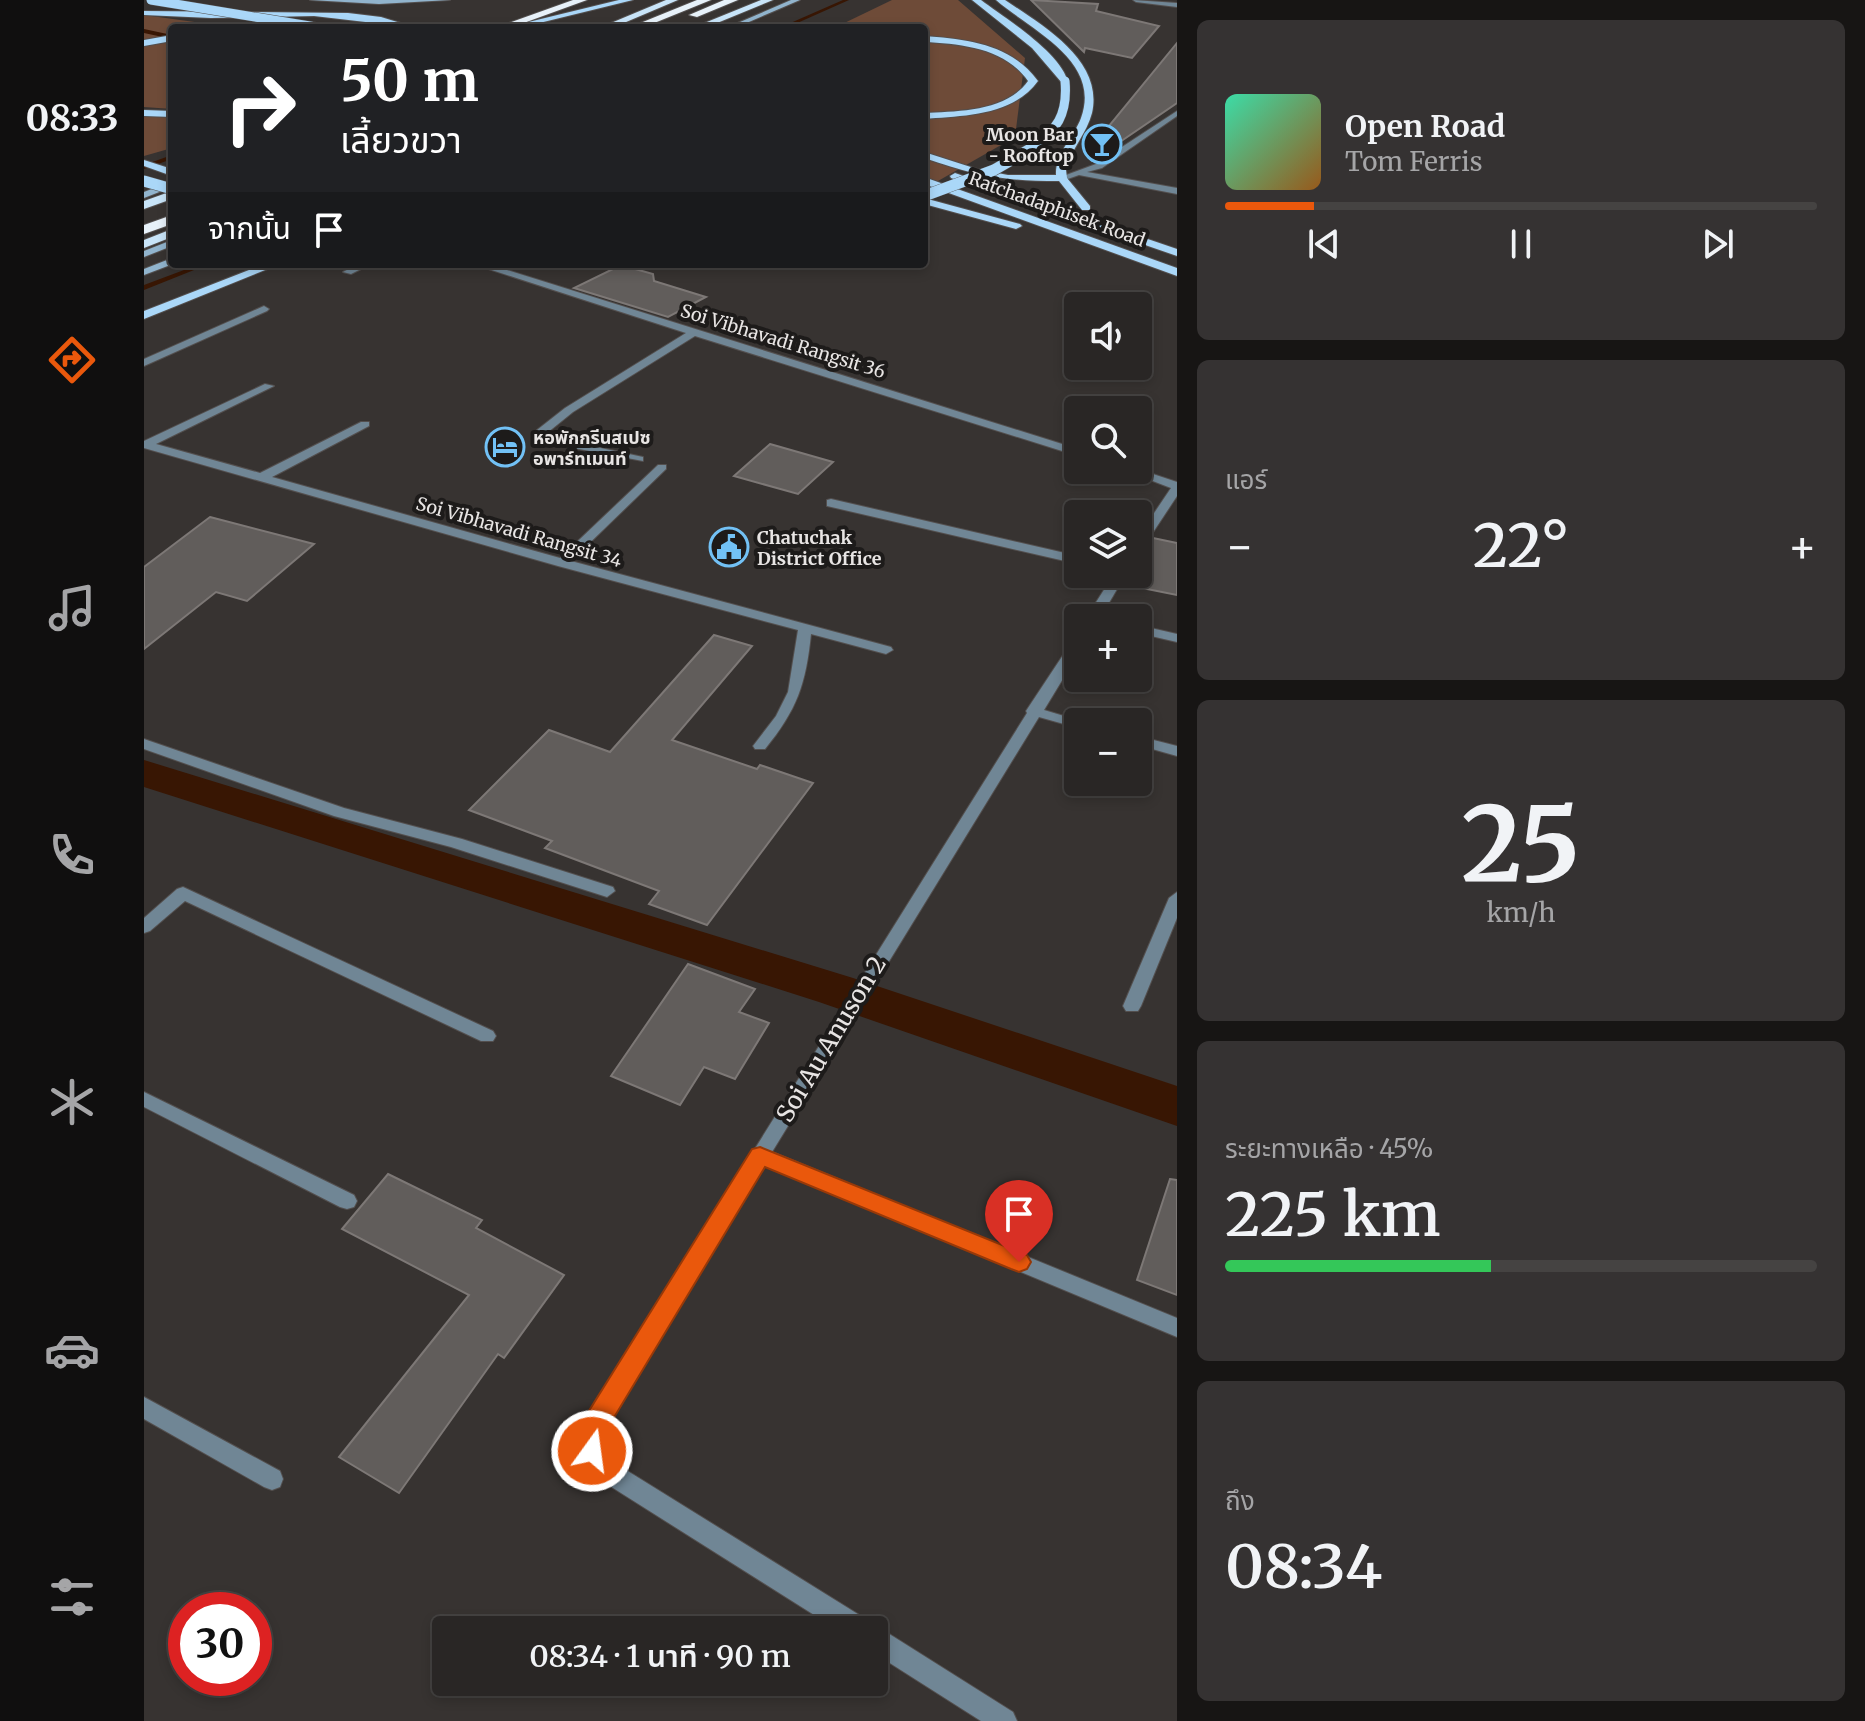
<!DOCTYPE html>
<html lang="th">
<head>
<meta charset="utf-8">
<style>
  body { margin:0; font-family:Merriweather,"Noto Sans Thai",serif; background:#353232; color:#f1f3f6; height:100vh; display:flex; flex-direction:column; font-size:30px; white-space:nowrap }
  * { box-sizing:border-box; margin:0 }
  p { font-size:26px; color:#a5a5a7 }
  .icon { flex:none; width:44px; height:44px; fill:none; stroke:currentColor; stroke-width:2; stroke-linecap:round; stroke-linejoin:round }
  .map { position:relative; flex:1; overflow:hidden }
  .side { display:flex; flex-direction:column; gap:20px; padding:20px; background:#171514; width:688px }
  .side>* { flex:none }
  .hud { position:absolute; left:24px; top:24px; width:760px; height:244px; border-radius:8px; box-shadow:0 4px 12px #0003,0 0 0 2px #454342; background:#202124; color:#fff; overflow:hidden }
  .tools { position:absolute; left:920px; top:292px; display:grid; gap:16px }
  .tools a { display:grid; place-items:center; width:88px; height:88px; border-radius:8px; background:#292625; box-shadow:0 4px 12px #0003,0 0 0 2px #454342; font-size:40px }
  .speed { position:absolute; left:24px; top:1592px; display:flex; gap:16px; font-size:40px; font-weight:700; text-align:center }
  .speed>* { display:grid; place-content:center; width:104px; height:104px; border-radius:50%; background:#292625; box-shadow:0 4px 12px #0003,0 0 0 2px #454342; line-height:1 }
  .speed .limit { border:12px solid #d22; background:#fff; color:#111 }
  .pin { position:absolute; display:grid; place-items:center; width:68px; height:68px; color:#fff; margin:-82px -34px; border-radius:50% 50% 50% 0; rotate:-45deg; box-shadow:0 0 8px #0007 }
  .pin .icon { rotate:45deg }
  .me { position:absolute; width:88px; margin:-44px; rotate:14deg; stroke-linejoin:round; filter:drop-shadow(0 0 6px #0008) }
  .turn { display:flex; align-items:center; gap:28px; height:168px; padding:0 40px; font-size:36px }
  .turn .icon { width:104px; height:104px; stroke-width:2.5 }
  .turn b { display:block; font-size:56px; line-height:68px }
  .then { display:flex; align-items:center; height:76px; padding:0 40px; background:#0003; gap:16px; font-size:30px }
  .big { font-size:60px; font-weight:600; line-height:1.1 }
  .side .card { flex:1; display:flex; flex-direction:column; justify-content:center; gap:12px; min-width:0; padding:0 28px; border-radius:12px; background:#353232 }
  .side .dial { align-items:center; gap:0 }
  .dial b { font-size:104px; line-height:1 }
  .song { display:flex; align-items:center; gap:24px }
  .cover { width:96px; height:96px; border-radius:12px; background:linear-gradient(135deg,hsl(160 70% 55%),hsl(30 70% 35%)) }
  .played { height:8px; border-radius:4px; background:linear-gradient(90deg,#ea580c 15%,#454342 15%) }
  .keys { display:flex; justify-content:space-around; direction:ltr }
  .heat { display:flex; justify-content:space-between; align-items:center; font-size:44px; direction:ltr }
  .charge { height:12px; border-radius:6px; background:linear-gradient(90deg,#34c759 45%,#454342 0) }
  .trip { position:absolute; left:288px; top:1616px; width:456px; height:80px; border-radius:8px; background:#292625; box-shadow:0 4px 12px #0003,0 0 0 2px #454342; font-weight:600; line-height:80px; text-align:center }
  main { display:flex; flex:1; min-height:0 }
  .menu { display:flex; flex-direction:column; width:144px; justify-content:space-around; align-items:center; background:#100f0f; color:#a5a5a7 }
  .menu .icon { width:56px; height:56px }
  .menu .active { color:#ea580c }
  .menu b { font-size:36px; color:#f1f3f6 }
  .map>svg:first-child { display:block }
  .green { fill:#6e4b38 }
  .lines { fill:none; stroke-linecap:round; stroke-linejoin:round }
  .stream { fill:#381603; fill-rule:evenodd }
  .canal { fill:#381603; fill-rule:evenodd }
  .building { fill:#615d5b; stroke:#7d7876; stroke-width:2 }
  .minor-casing { stroke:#534f4e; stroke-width:2 }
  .secondary-casing { stroke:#534f4e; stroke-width:2 }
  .primary-casing { stroke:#534f4e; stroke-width:2 }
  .trunk-casing { stroke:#534f4e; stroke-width:2 }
  .motorway-casing { stroke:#534f4e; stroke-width:2 }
  .minor { fill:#708695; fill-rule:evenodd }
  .secondary { fill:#91b4cd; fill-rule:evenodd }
  .primary { fill:#aad7f8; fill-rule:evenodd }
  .trunk { fill:#c8e4f8; fill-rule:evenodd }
  .motorway { fill:#e7f1f9; fill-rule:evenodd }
  .primary-bridge-far1-casing { stroke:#534f4e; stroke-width:10; stroke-linecap:butt }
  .primary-bridge-casing { stroke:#534f4e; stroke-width:12; stroke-linecap:butt }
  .primary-bridge-far1 { stroke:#aad7f8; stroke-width:9 }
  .primary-bridge { stroke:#aad7f8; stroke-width:11 }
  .route { fill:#ea580c; stroke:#983908; stroke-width:2 }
  .labels { text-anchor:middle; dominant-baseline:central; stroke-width:8; stroke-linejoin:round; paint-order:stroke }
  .far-poi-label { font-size:18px; font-weight:bold; fill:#e8e5e4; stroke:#1d1b1a; text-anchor:start }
  .far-street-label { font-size:18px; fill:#e8e5e4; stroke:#1d1b1a }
  .near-street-label { font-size:24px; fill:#e8e5e4; stroke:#1d1b1a }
</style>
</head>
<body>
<main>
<nav class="menu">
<b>08:33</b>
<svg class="icon active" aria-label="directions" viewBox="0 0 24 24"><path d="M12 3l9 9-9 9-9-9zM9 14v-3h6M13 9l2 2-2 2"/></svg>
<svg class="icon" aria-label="music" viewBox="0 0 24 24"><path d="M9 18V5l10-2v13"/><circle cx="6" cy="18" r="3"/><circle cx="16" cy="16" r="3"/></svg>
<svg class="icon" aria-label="phone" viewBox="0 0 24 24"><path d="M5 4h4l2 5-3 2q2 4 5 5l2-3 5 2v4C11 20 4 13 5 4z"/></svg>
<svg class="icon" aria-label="climate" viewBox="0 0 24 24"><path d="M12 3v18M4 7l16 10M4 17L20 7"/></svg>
<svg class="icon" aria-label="car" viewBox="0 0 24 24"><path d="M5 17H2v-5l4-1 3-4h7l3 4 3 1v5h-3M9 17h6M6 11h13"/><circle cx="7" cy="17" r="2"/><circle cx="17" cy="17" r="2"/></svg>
<svg class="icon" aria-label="filters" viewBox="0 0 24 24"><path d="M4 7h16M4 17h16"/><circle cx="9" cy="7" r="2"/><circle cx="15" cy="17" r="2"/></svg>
</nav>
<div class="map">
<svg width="1033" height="1721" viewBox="0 0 1033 1721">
  <rect width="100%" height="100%" fill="#373331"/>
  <path class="green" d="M748,0H814L881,58L871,137L780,189V28H690Z
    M0,15L94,28H28V109L0,107Z
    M0,116L28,117V148L0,156Z"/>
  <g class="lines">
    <path class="stream" d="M699,0H705L642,28H635Z
      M0,29L28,35V39L0,33Z
      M28,155V159L0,169V165Z
      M56,264H65L0,290V285Z"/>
    <path class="canal" d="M0,760L709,978L1033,1086V1126L675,1002L0,787Z"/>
  </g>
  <path class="building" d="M887,0L954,4L952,11L1015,26L988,58L941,48L940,52Z
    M1033,43V103L948,161L942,154Z
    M477,265L509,274L510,281L562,297L524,317L430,288Z
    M626,444L689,462L654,494L590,476Z
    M66,517L170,544L103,601L72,592L0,649V567Z
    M1009,538L1033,543V595L988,586Z
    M570,635L608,646L528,740L613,769L616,765L669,783L563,925L505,904L515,891L401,848L408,841L325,810L405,730L466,752Z
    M544,964L611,989L595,1012L625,1023L591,1079L560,1067L536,1105L467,1076Z
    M244,1174L338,1220L332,1228L420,1275L360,1358L354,1354L255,1493L195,1457L325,1295L198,1229Z
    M1026,1179L1033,1180V1295L993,1280Z"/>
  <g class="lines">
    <defs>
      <path id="minor" d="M989,0L1033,3V7L992,2Z
        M1033,111V116L958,168L943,172L1033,188V194L935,175L918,181L914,178L952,164Z
        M214,264H227L207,274L199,272Z
        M329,264H344L934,449V456L551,336L429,412L403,433L410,438L499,457V461L403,443L393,438V430L421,408L542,333Z
        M120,306L125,309L123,311L0,366V359Z
        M121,384L130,386L12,444L116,473L217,422H225V426L128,477L416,558L514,465H522V469L427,561L747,647L749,650L742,654L667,634C662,684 653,710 621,749H611L609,746L632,716L644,692L654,630L414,566L0,448V441Z
        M994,469L1033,482V496L998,549L994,550V537L1027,488L980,470Z
        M687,499L934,556V564L683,506V500Z
        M970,574H982L956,618H942Z
        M994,625L1033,634V642L994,633Z
        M934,639V654L900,710L940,722H934V728L895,717L628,1152L1033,1318V1337L620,1165L462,1427C458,1444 461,1453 474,1465L725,1621L727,1628L739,1630L869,1712L873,1721H837L730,1653V1630H694L458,1481C438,1462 433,1441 444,1416L883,713L882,711L929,640Z
        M994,736L1033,746V756L994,745Z
        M0,739L200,808L318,839L469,887L471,891L463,897L307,847L190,816L0,749Z
        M39,887L349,1031L352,1036L349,1041H337L41,901L6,931L0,933V918L33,889Z
        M1033,892V918L997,1006L994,1011H982L979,1006L1025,898Z
        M0,1092L210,1195L213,1201L210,1207L203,1209L196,1207L0,1107Z
        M0,1397L136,1471L139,1479L136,1487L128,1490L120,1487L0,1419Z"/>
      <path id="secondary" d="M166,0H306L235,4Z
        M647,0H656L591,28H582Z
        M28,181V187L0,198V192Z
        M28,240V246L0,257V251Z
        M28,258L29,264L0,275V269Z"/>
      <path id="primary" d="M475,0H489L375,28H360Z
        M828,0H837C861,18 919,54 924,83H918L888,48Z
        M852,0H861C898,25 960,60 948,113C943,133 927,149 922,170L923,178L946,206V210H938L915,181C859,181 833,176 780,158V152L833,169L864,175H912C911,153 930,137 937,118C958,60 886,30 852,0Z
        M0,11L204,13L237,17L273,28L170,16L67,18L0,15Z
        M28,35V41L0,46V40Z
        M780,36C823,39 867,44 894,81C869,116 819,116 780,119V113C814,111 862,112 884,81C861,48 818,44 780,42Z
        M0,110L28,111V117L0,116Z
        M0,160L28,169V176L0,166Z
        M811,173L1033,249V256L807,178L806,176Z
        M780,177L1033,268V276L780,184Z
        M780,198L876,224L878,226L872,229L780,204Z
        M120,264H136L0,319V311Z"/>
      <path id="trunk" d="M522,0H534L468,28H455Z
        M617,0H629L561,28H548Z
        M28,191V199L0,209V201Z
        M28,229V237L0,248V240Z"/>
      <path id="motorway" d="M429,0H443L366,28H351Z
        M553,0H567L498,28H484Z
        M580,0H594L553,17L545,15Z
        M28,215V224L0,234V225Z"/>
    </defs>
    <use href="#minor" class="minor-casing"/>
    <use href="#secondary" class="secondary-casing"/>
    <use href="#primary" class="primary-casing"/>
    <use href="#trunk" class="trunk-casing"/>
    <use href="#motorway" class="motorway-casing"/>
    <use href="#minor" class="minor"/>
    <use href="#secondary" class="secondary"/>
    <use href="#primary" class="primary"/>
    <use href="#trunk" class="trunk"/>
    <use href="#motorway" class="motorway"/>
    <defs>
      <path id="primary-bridge-far1" d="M7,0L178,28
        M886,150C913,130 924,115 921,81"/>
      <path id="primary-bridge" d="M0,181L28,189
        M780,196L850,170L888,148"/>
    </defs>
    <use href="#primary-bridge-far1" class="primary-bridge-far1-casing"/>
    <use href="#primary-bridge" class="primary-bridge-casing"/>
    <use href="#primary-bridge-far1" class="primary-bridge-far1"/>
    <use href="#primary-bridge" class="primary-bridge"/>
  </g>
  <path class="route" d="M616,1147L883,1255L887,1262L883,1269L875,1272L867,1269L621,1167L463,1429L457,1460L448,1463L439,1460L435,1435L443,1414L608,1149Z"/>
  <defs>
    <symbol id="bar-ring" viewBox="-11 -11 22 22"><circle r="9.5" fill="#1d1b1a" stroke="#72c1f5" stroke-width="1.5"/><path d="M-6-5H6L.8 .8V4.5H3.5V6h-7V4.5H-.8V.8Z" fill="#72c1f5"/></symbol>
    <symbol id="hotel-ring" viewBox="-11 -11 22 22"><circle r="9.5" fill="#1d1b1a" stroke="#72c1f5" stroke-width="1.5"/><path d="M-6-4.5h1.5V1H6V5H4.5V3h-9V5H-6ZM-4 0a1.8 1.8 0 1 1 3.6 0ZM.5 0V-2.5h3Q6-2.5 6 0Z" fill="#72c1f5"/></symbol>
    <symbol id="civic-ring" viewBox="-11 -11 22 22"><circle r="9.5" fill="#1d1b1a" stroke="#72c1f5" stroke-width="1.5"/><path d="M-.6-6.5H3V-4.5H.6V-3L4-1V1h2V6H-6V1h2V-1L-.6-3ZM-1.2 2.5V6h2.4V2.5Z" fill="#72c1f5"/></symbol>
  </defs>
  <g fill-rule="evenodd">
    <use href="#bar-ring" x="936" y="122" width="44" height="44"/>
    <use href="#hotel-ring" x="339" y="425" width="44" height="44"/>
    <use href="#civic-ring" x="563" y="525" width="44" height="44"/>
  </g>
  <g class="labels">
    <g class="far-poi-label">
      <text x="930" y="134" text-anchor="end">Moon Bar<tspan x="930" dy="21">- Rooftop</tspan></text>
      <text x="389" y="437">หอพักกรีนสเปซ<tspan x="389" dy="21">อพาร์ทเมนท์</tspan></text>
      <text x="613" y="537">Chatuchak<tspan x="613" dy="21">District Office</tspan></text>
    </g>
    <g class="far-street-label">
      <text transform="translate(913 209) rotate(20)">Ratchadaphisek Road</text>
      <text transform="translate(639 341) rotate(17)">Soi Vibhavadi Rangsit 36</text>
      <text transform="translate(375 532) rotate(16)">Soi Vibhavadi Rangsit 34</text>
    </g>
    <g class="near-street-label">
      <text transform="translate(687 1039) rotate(-59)">Soi Au Anuson 2</text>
    </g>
  </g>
</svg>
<div class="tools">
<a><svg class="icon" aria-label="sound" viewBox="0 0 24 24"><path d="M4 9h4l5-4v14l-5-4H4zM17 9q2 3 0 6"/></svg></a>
<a><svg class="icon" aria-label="search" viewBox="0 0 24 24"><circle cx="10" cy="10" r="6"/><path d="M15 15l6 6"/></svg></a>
<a><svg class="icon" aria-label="layers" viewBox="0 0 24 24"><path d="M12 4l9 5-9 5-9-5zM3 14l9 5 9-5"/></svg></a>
<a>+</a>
<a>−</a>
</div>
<div class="speed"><div class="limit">30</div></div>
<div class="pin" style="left:875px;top:1262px;background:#d93025"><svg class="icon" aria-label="arrive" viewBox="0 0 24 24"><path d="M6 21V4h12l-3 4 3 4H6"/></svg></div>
<svg class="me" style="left:448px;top:1451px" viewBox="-20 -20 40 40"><circle r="17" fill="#ea580c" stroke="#fff" stroke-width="3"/><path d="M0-11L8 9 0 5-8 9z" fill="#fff"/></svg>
<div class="trip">08:34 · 1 นาที · 90 m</div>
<div class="hud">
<div class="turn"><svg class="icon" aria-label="right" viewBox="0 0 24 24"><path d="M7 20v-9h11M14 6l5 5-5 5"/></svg><div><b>50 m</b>เลี้ยวขวา</div></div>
<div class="then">จากนั้น<svg class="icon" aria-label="arrive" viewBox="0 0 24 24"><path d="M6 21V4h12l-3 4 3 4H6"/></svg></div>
</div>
</div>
<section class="side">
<div class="card">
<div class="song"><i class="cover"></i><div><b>Open Road</b><p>Tom Ferris</p></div></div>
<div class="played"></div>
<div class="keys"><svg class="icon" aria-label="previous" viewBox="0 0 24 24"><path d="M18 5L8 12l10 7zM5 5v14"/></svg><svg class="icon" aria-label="pause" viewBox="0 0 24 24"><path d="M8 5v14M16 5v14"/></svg><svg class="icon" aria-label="next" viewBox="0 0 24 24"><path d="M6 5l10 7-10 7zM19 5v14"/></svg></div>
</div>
<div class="card"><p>แอร์</p>
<div class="heat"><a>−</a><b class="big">22°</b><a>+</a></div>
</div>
<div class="card dial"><b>25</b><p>km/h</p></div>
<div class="card"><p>ระยะทางเหลือ · 45%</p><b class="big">225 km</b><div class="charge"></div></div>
<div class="card"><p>ถึง</p><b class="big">08:34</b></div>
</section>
</main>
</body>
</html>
